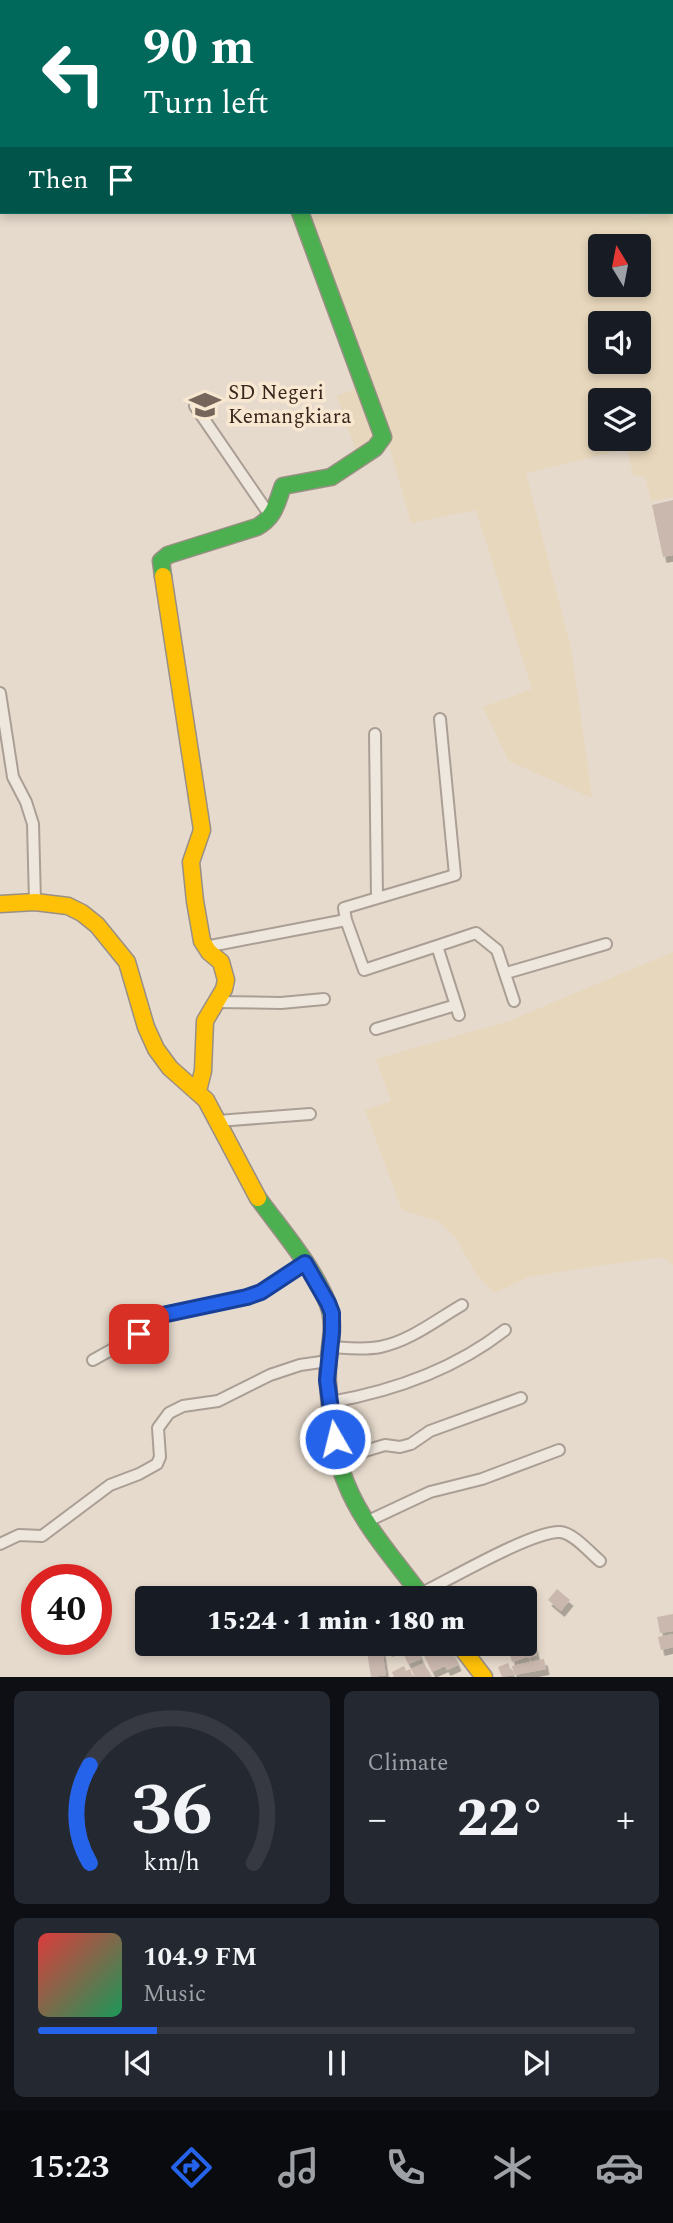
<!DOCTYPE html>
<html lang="en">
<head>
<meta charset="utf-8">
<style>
  body { margin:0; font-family:Spectral,serif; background:#242831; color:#f1f3f6; height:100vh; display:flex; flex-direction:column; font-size:26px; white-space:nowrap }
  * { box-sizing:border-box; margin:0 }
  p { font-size:23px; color:#9ea1a6 }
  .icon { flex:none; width:38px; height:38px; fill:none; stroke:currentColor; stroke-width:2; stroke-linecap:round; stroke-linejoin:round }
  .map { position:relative; height:1677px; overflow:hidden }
  .sheet { display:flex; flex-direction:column; gap:14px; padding:14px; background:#0d0f14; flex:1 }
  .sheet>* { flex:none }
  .banner { position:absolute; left:0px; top:0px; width:674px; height:214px; box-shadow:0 4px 10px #0003; background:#00695c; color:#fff; overflow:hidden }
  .needle { width:46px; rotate:350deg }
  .tools { position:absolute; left:588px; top:234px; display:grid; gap:14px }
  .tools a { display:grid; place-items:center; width:63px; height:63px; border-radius:7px; background:#171b24; box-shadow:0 4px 10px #0003; font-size:35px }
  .speed { position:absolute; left:21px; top:1564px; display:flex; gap:14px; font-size:35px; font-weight:700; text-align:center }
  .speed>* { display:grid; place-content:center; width:91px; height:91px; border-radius:50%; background:#171b24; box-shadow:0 4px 10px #0003; line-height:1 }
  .speed .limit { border:10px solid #d22; background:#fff; color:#111 }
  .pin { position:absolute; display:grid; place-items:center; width:60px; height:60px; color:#fff; margin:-30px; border-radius:14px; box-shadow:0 4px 10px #0006 }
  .me { position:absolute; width:77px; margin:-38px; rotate:352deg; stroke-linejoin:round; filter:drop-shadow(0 0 5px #0008) }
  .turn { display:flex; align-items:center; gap:24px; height:147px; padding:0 28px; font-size:32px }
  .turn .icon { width:91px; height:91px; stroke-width:2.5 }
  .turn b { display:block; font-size:49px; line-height:60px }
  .then { display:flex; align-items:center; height:66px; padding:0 28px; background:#0003; gap:14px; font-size:26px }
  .big { font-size:52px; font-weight:800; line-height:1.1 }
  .sheet .tile { flex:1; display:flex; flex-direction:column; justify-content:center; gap:10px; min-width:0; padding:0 24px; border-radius:10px; background:#242831 }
  .sheet .dial { align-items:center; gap:0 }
  .dial svg { height:182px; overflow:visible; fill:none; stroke:#363941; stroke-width:7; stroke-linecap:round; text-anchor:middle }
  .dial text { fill:#f1f3f6; stroke:none }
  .song { display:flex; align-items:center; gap:21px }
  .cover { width:84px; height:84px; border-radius:10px; background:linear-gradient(135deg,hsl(0 70% 55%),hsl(150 70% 35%)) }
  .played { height:7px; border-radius:4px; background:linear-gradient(90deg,#2563eb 20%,#363941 20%) }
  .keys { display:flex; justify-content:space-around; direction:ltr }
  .heat { display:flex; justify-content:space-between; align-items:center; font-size:38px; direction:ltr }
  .sheet .tiles { flex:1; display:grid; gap:14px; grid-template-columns:1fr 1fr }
  .tile:last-child { grid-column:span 2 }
  .trip { position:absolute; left:135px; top:1586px; width:402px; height:70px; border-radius:7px; background:#171b24; box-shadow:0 4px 10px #0003; font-weight:800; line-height:70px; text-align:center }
  .menu { display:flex; height:112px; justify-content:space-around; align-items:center; background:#090b0e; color:#9ea1a6 }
  .menu .icon { width:49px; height:49px }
  .menu .current { color:#2563eb }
  .menu b { font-size:32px; color:#f1f3f6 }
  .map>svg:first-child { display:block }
  .farmland { fill:#e7d7bc; fill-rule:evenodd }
  .building { fill:#cab7ad; filter:url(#shadow) }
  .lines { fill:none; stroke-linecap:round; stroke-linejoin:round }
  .street-casing { stroke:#ab9f95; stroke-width:14 }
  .fast-casing { stroke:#9a8f85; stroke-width:19 }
  .slow-casing { stroke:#9a8f85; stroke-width:19 }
  .street { stroke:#eee7de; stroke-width:10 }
  .fast { stroke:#4caf50; stroke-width:16 }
  .slow { stroke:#ffc107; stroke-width:16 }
  .route-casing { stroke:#184099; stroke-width:18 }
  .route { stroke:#2563eb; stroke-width:12 }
  .labels { text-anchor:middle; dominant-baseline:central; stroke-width:7; stroke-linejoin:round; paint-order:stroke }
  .poi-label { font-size:21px; fill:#3a261d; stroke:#f8e7d1; text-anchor:start }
</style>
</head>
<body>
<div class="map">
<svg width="673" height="1677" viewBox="0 0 673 1677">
  <defs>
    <filter id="shadow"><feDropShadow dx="3.5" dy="6" stdDeviation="0" flood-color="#0004"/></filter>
  </defs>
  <rect width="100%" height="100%" fill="#e6dacc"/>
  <path class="farmland" d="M309,212H638L639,217L673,212V497L651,501L645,477L633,475L627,449L526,473L572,653L592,798L509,761L483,707L532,689L476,510L411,523L389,445L391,433ZM600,247H639V285H600ZM600,324H639V362H600ZM600,401H639V439H600Z
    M363,386L380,430L358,457L337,396Z
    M673,952V1265L663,1257L597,1266L528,1277L495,1293L477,1276L456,1238L438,1221L402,1210L365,1110L391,1101L376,1059L509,1021Z"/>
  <path class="building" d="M673,500V555L663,557L652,505Z
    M557,1589L570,1600L561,1611L548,1600Z
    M673,1614V1631L660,1633L657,1617Z
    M530,1632L537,1655L528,1658L525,1649L527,1657L512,1662L507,1643H525V1634Z
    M673,1634V1647L661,1650L658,1637Z
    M386,1643H405L403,1645L415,1643L421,1659L408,1664L400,1646L389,1651Z
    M433,1643L439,1652L450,1647L458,1665L447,1670L445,1666L432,1672L421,1649Z
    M382,1650L386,1675L371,1677L367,1652Z
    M544,1659L546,1669L514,1675L512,1666Z
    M424,1663L431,1677H415L411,1669Z
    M508,1663L513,1675L502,1677L498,1667Z
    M404,1666L406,1671L410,1669L413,1677H394L392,1672Z"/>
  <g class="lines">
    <defs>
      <path id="street" d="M235,0L236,2
        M0,52L2,51
        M195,406L271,517
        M0,693L13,777L26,802L33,824L35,902
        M375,734L377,898
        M346,920L344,908L455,875L440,719
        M437,946L476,933L497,950L514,1001
        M205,947L346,920L364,970L437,946L459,1015
        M506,973L606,944
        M216,1002L281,1003L324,999
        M376,1029L456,1005
        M218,1121L310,1114
        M331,1347C347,1348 364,1350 380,1347C410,1341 436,1320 462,1305
        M93,1360L138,1335L143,1322L148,1318L247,1297L261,1292L305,1263
        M331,1402C393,1391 455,1369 505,1330
        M338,1459L385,1445L400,1447L411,1444L430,1431L521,1398
        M366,1522L430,1492L482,1479L559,1450
        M0,1544L19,1535L42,1536L110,1485L139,1474L157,1464L160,1457L158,1428L169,1413L183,1406L218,1401L270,1375L300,1365L328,1361
        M420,1594C449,1580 532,1531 560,1532C574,1533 590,1553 600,1561"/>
      <path id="fast" d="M163,576L161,561L168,555L257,527C275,517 276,504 283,486L331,477L375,448L383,437L300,212
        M258,1198C282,1231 313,1266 328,1304C338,1330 325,1357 328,1384C331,1416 333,1453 346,1483C363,1526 396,1561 423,1598"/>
      <path id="slow" d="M163,576L202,830L191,862L195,901L202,941L209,952L221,962L226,980L224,989L205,1021L203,1071L198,1091
        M0,904L35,902L68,906L82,913L97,925L127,962L146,1027L156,1049L170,1068L206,1100L258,1198
        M458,1643L484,1677"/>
    </defs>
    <use href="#street" class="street-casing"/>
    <use href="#fast" class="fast-casing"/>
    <use href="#slow" class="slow-casing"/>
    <use href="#street" class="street"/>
    <use href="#fast" class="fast"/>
    <use href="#slow" class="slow"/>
  </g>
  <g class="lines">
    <defs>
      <path id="route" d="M139,1334L143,1322L148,1318L247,1297L261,1292L305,1263L328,1303L332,1313V1332L327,1380L335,1439"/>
    </defs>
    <use href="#route" class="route-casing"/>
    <use href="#route" class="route"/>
  </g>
  <defs>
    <symbol id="school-bare" viewBox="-9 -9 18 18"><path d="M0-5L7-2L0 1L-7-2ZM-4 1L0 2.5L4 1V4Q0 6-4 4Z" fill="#76655a" stroke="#f8e7d1" stroke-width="2.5" paint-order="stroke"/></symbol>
  </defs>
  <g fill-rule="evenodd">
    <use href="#school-bare" x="183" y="383" width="44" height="44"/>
  </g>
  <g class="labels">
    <g class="poi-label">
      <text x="228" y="393">SD Negeri<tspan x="228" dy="24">Kemangkiara</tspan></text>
    </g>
  </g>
</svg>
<div class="tools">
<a><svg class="needle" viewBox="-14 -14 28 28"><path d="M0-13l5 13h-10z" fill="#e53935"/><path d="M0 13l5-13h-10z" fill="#9ea1a6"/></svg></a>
<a><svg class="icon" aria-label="sound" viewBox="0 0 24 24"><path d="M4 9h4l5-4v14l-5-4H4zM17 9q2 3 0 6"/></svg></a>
<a><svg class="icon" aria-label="layers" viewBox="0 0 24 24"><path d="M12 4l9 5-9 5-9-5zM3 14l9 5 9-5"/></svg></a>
</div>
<div class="speed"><div class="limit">40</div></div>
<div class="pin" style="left:139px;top:1334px;background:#d93025"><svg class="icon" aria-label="arrive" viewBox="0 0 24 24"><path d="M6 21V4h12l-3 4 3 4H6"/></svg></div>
<svg class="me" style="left:335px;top:1439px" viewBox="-20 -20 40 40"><circle r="17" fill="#2563eb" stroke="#fff" stroke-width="3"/><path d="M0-11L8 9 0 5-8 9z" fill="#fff"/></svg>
<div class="trip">15:24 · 1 min · 180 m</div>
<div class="banner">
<div class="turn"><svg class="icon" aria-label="left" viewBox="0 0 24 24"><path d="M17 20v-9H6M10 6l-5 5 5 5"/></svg><div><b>90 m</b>Turn left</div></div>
<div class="then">Then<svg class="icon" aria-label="arrive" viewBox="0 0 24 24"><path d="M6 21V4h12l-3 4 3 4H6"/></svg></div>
</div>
</div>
<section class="sheet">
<div class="tiles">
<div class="tile dial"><svg viewBox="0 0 100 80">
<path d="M14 69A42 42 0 1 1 86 69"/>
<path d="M14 69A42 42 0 0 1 14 26" stroke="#2563eb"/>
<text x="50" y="56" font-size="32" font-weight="700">36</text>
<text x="50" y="72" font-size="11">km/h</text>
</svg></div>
<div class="tile"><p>Climate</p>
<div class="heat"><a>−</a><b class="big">22°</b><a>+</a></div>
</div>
<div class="tile">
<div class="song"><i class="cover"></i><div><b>104.9 FM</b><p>Music</p></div></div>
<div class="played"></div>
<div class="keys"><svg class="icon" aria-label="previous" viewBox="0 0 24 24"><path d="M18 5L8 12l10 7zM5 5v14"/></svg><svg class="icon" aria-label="pause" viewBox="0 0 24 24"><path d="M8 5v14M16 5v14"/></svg><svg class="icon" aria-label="next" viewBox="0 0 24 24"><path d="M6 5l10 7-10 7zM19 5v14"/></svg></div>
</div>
</div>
</section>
<nav class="menu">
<b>15:23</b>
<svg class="icon current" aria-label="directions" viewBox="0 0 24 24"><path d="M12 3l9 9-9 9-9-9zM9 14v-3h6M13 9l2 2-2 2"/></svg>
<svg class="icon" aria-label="music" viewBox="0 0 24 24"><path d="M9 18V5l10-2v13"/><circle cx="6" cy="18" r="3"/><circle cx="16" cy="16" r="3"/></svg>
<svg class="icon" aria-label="phone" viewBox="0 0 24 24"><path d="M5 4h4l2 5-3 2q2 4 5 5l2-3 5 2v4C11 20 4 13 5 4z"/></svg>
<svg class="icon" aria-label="climate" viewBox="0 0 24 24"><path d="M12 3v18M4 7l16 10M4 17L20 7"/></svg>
<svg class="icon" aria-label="car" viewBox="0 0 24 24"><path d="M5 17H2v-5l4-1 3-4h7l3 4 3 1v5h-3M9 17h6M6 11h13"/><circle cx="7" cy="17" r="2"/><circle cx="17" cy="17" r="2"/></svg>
</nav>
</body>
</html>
